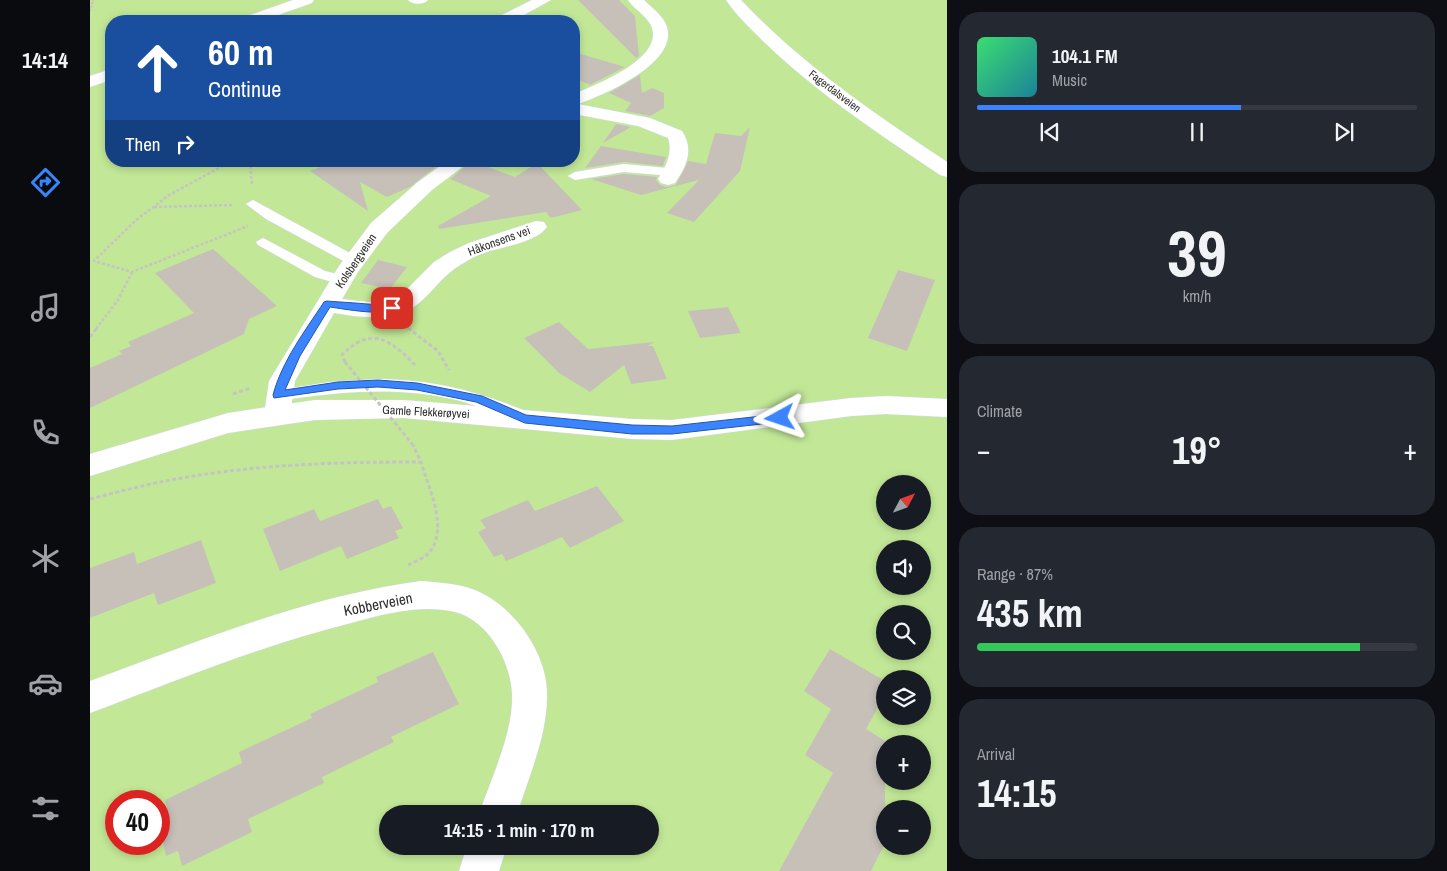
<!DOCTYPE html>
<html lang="en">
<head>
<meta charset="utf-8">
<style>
  body { margin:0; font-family:"Archivo Narrow",sans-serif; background:#242831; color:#f1f3f6; height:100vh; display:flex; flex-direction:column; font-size:19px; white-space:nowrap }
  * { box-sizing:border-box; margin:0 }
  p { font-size:16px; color:#9ea1a6 }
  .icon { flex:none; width:28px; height:28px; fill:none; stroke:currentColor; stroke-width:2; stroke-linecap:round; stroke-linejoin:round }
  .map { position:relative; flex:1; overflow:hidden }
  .drawer { display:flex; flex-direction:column; gap:12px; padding:12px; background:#0d0f14; width:500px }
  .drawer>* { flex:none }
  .guide { position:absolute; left:15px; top:15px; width:475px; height:152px; border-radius:20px; box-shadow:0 2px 8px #0003; background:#1a4fa0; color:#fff; overflow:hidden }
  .needle { width:32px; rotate:49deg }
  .buttons { position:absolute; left:786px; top:475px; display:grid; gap:10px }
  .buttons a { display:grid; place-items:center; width:55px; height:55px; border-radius:50%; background:#171b24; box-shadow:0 2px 8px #0003; font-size:25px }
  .speed { position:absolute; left:15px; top:790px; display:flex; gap:10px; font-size:25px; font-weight:700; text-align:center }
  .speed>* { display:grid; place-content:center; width:65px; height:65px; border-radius:50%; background:#171b24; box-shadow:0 2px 8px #0003; line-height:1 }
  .speed .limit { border:8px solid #d22; background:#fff; color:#111 }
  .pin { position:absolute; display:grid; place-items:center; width:42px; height:42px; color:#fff; margin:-21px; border-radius:10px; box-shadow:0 2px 8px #0006 }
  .me { position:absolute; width:55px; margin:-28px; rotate:265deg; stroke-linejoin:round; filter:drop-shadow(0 0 4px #0008) }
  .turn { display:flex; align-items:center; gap:18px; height:105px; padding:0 20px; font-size:22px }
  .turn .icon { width:65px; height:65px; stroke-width:2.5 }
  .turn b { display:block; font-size:35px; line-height:42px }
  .then { display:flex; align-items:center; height:48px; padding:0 20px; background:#0003; gap:10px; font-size:19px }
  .big { font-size:38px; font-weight:700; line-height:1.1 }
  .drawer .tile { flex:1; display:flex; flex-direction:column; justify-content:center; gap:8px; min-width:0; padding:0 18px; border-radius:20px; background:#242831 }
  .drawer .dial { align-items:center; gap:0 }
  .dial b { font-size:65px; line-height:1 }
  .song { display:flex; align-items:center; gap:15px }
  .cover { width:60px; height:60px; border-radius:8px; background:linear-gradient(135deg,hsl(140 70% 55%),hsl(190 70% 35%)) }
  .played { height:5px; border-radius:2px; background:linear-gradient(90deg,#3a85ff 60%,#363941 60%) }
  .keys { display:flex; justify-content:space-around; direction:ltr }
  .heat { display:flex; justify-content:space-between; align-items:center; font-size:28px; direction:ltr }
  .charge { height:8px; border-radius:4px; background:linear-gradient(90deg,#34c759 87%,#363941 0) }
  .trip { position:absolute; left:289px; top:805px; width:280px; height:50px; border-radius:25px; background:#171b24; box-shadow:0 2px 8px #0003; font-weight:700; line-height:50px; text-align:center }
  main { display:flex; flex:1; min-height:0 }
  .tab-bar { display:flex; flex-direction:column; width:90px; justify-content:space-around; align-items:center; background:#090b0e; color:#9ea1a6 }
  .tab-bar .icon { width:35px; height:35px }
  .tab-bar .on { color:#3a85ff }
  .tab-bar b { font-size:22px; color:#f1f3f6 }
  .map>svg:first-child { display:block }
  .green { fill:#c2e897; fill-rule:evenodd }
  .building { fill:#c6c0b9 }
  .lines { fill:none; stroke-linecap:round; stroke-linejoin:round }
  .lane-casing { stroke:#d3dae6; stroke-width:1 }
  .street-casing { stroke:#d3dae6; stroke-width:1 }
  .secondary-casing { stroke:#d3dae6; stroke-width:1 }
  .path-far2 { stroke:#c4c4c4; stroke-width:2; stroke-dasharray:2.5 1; stroke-linecap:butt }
  .path-far1 { stroke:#c4c4c4; stroke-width:2.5; stroke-dasharray:3 2; stroke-linecap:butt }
  .path { stroke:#c4c4c4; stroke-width:3; stroke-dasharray:4 2.5; stroke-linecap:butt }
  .lane { fill:#fff; fill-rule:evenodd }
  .street { fill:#fff; fill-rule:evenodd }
  .secondary { fill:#fff; fill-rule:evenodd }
  .path-bridge { stroke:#c4c4c4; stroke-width:3; stroke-dasharray:4 2.5; stroke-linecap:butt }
  .route { fill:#3a85ff; stroke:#2656a6 }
  .labels { text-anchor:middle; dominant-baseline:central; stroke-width:4; stroke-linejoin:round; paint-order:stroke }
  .far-street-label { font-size:11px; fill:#2c2c2c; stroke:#fff }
  .street-label { font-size:12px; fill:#2c2c2c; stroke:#fff }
  .near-street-label { font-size:15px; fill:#2c2c2c; stroke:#fff }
</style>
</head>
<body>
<main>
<nav class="tab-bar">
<b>14:14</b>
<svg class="icon on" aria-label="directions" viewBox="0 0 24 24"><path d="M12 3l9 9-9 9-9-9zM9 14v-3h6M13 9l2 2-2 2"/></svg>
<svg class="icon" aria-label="music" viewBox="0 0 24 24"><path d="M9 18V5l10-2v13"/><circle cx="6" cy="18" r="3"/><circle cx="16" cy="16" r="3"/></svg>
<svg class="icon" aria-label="phone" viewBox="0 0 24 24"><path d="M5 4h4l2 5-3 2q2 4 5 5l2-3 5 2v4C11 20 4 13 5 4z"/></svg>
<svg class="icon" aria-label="climate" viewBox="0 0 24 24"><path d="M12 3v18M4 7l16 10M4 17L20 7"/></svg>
<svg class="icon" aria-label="car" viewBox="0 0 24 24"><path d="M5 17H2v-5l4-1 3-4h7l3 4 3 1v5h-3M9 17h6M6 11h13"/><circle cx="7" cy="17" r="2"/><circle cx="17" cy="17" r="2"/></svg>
<svg class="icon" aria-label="filters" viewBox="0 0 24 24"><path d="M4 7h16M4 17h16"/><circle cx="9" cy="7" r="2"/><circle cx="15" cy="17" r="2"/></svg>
</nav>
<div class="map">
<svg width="857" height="871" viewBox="0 0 857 871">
  <rect width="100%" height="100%" fill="#efe4de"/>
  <path class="green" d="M0,0H857V871H0ZM21,21H484V161H21ZM795,484H832V521H795ZM795,549H832V586H795ZM795,614H832V651H795ZM795,679H832V716H795ZM795,744H832V781H795ZM26,801H69V844H26ZM795,809H832V846H795ZM298,814H560V846H298Z"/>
  <path class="building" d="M488,0H529L545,16L549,56L546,58Z
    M484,52L535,67L500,85L484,78Z
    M550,75L552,93L562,88L574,93V108L560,116L535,111L541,103L519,93Z
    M526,124L541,127L513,143Z
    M660,127L650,171L604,222L577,213L609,180L551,195L501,179L534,174L567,177L566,180L570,185L577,187L586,185L598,161L616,164L625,133L651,136Z
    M511,146L576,157L573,166L534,162L495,168Z
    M235,161H353L320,187L297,197L270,182L278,211L220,171L239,164Z
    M382,161L425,177L447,163L492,210L461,218L456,212L349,229L348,226L401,196L360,179Z
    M123,249L187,306L159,319L154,334L0,408V368L32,354L29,351L41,346L38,342L104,313L65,273Z
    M288,260L317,267L300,289L271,283Z
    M808,270L845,280L817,351L778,338Z
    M638,307L651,333L610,338L598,311Z
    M469,322L498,349L564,342L558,346H563L577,379L541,384L534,365L500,392L469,373L434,338Z
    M507,486L534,521L480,548L472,537L416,561L412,554L404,557L388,532L396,528L390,520L438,500L445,511Z
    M288,499L293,509L301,506L313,528L305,531L309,538L257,559L251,546L190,571L173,529L224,509L230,521Z
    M111,540L126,583L68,605L64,593L0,618V568L44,552L47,564Z
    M740,649L795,681V695L776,729L795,741V843L781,871H689L743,773L715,755L741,709L714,691Z
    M343,652L369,704L301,737L304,742L232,777L234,783L158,819L162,832L92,866L88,851L76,856L69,824V817L78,813L75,800L152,763L149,752L222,718L220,714L288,682L286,677Z"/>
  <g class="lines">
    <defs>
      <path id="lane" d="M318,0H338C334,5 322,5 318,0Z
        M179,10L200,19L201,21C191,22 182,21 174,13Z
        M534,164L587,169L589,172L582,176L534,172L485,180L478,176L485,172Z
        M163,200L269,258L272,261L269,264H259L176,219L156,204Z
        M173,238L235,271L259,277L261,280L253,285L225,277L168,245L166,242Z
        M288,379C347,380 386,391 441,413L443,418L441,423L434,425C409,417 388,404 362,399C305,386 246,392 188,401L182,399L179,395L182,391L239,382Z"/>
      <path id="street" d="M203,0H224L222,3L171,21H149L152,18Z
        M442,0H461L423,21H403L406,18Z
        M538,0H554C563,9 578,19 578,33C580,66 514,95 488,104L560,118L592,131C604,149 597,166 585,183L578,185L571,183L568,179C576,166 583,153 578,138L548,126L484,114V94C505,85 565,62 563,33C562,18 545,11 538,0Z
        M636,0H651C712,65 784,113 857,162V177L850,175C789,134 727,93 674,42C661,29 646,15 636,0Z
        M21,69V80L0,87V76Z
        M357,161H380L342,190L297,233L268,272L252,299L278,302L301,300L315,291L344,262L360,252L379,243L446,221L454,222L457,227C444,245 403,247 384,257C375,262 366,267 358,274C343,287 332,306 312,313C290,320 267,317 244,313L205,381L200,415L197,422L187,425L177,422L174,415L179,381L249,266L281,223L328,182Z
        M331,581C353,583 378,584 397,596C430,615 458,658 457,696C457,736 439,776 427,814H389C401,779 424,731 422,694C421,662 398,620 365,612C330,604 294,614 261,623C172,645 86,681 0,713V681C108,642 217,596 331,581Z
        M377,846H417L409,871H369Z"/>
      <path id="secondary" d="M796,396L857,399V417L796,414L761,416L582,440L542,439L314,418L225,420L138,433L0,476V454L138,413L225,400H314L542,419L582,420L761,398Z"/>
    </defs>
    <use href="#lane" class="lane-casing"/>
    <use href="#street" class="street-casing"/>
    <use href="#secondary" class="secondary-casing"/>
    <path class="path-far2" d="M0,11L3,0"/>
    <path class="path-far1" d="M142,161L79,195L45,221L4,261L42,272L158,226
      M160,161L162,186
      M64,207L142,205
      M318,328L320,329
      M6,329L28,300L42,272"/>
    <path class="path" d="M318,328L348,351L359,370
      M0,337L7,328
      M255,362L252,355C281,325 301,340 325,365
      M143,394L161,388
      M0,499C31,491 61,483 92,478C171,464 251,462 331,462L323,445
      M318,565C326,561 336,558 341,550C358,526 338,487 331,462"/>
    <use href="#lane" class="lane"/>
    <use href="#street" class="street"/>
    <use href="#secondary" class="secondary"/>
    <path class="path-bridge" d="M255,362L323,445"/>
  </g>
  <path class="route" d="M237,301C247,302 304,305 307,308C297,317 254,309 240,307L210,356L195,390L248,382L288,380L327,383L392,396L436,415L542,425L582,426L690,414L696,418L690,422L582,434H542L435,423L386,402L327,390L288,387L248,389L184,398L183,395C192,361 215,331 234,302Z"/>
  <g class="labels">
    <g class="far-street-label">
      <text transform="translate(745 91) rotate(37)">Fagerdalsveien</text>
    </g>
    <g class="street-label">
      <text transform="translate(409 241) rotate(-20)">Håkonsens vei</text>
      <text transform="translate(266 261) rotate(-56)">Kolsbergveien</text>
      <text transform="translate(336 412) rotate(3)">Gamle Flekkerøyvei</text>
    </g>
    <g class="near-street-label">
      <text transform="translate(288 604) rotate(-11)">Kobberveien</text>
    </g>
  </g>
</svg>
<div class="buttons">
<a><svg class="needle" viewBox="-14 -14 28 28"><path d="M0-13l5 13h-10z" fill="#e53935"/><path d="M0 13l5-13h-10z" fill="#9ea1a6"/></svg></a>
<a><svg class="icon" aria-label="sound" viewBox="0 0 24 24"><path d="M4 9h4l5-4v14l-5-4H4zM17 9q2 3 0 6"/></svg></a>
<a><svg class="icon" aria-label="search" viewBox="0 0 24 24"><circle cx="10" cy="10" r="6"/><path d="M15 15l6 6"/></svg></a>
<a><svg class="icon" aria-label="layers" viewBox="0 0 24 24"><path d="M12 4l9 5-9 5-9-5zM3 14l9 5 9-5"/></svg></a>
<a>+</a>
<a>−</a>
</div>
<div class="speed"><div class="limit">40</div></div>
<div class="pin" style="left:302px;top:308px;background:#d93025"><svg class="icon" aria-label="arrive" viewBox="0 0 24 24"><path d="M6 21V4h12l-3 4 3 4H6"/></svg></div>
<svg class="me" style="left:690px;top:418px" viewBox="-20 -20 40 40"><path d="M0-17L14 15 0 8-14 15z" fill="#3a85ff" stroke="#fff" stroke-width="4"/></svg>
<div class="trip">14:15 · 1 min · 170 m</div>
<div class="guide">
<div class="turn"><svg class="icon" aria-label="ahead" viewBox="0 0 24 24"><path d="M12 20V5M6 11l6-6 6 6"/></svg><div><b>60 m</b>Continue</div></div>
<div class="then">Then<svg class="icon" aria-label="right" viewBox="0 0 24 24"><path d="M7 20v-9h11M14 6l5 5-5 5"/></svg></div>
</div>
</div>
<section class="drawer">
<div class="tile">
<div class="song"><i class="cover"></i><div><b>104.1 FM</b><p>Music</p></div></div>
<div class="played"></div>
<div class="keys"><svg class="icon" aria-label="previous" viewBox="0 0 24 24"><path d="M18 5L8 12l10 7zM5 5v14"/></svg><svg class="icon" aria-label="pause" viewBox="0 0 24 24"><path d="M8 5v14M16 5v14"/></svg><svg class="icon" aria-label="next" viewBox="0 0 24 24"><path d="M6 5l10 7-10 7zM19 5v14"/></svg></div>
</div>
<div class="tile dial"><b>39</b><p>km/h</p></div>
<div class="tile"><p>Climate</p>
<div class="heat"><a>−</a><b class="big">19°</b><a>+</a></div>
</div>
<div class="tile"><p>Range · 87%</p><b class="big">435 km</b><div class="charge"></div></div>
<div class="tile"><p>Arrival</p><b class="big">14:15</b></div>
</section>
</main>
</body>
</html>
